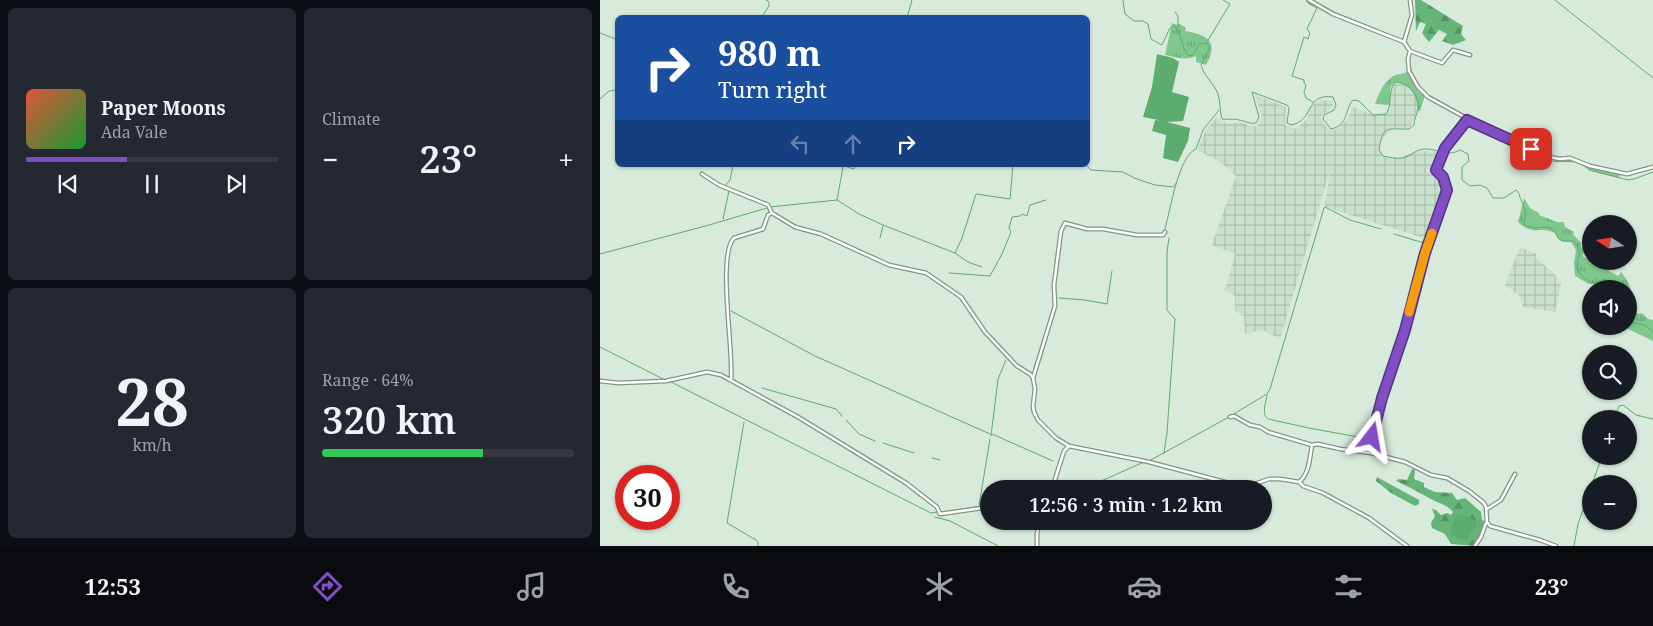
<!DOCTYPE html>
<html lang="en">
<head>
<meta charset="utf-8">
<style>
  body { margin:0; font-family:"Noto Serif",serif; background:#242831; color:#f1f3f6; height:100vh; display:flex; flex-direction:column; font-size:19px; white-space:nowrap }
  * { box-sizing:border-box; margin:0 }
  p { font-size:16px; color:#9ea1a6 }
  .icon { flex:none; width:28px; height:28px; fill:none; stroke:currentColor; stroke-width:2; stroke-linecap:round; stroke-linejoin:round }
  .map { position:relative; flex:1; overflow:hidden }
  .panel { display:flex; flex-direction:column; gap:8px; padding:8px; background:#0d0f14; width:600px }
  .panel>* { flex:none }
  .hud { position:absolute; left:15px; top:15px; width:475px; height:152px; border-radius:8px; box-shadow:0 1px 4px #0004; background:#1a4fa0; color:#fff; overflow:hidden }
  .needle { width:32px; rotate:282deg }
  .fabs { position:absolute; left:982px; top:215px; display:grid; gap:10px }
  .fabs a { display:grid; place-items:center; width:55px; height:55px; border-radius:50%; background:#171b24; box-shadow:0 1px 4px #0004; font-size:25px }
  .speed { position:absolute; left:15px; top:465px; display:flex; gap:10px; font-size:25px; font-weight:700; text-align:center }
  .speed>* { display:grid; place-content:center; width:65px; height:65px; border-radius:50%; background:#171b24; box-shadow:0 1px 4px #0004; line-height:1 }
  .speed .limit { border:8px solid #d22; background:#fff; color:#111 }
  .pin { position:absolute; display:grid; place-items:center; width:42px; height:42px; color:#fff; margin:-21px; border-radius:10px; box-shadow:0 2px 8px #0006 }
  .me { position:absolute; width:55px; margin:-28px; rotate:14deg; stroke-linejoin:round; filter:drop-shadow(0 0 4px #0008) }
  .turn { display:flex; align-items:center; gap:18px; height:105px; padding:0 20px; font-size:22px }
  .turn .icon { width:65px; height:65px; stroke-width:2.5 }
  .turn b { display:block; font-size:35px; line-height:42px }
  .lanes { display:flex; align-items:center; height:48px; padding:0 20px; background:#0003; justify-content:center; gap:25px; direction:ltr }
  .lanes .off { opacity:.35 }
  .big { font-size:38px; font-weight:600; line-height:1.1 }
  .panel .tile { flex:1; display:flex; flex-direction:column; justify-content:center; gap:8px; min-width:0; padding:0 18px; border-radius:8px; background:#242831 }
  .panel .dial { align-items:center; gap:0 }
  .dial b { font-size:65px; line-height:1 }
  .song { display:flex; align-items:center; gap:15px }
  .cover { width:60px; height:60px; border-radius:8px; background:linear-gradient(135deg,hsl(10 70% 55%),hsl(130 70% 35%)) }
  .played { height:5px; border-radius:2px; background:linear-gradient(90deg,#814ec6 40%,#363941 40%) }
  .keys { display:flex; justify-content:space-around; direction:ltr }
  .heat { display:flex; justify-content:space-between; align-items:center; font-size:28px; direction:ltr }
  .charge { height:8px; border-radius:4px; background:linear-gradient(90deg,#34c759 64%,#363941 0) }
  .panel .tiles { flex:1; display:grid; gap:8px; grid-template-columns:repeat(2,1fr) }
  .trip { position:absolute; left:380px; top:480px; width:292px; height:50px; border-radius:25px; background:#171b24; box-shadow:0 1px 4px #0004; font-weight:600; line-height:50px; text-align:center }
  .tab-bar { display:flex; height:80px; justify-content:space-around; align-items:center; background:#090b0e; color:#9ea1a6 }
  .tab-bar .icon { width:35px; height:35px }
  .tab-bar .current { color:#814ec6 }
  .tab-bar b { font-size:22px; color:#f1f3f6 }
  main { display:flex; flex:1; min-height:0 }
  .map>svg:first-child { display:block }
  .industrial { fill:url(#industrial-grid) }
  .grass { fill:url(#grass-tufts) }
  .forest { fill:url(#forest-firs) }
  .water { fill:#5cab6f }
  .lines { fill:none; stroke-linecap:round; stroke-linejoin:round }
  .stream { stroke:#5cab6f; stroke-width:1 }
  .minor-casing { stroke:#839486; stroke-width:5 }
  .minor { stroke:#fff; stroke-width:2.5 }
  .route-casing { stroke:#543381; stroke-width:12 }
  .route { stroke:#814ec6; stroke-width:9 }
  .slow { stroke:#f59e0b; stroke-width:9 }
</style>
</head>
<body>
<main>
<section class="panel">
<div class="tiles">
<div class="tile">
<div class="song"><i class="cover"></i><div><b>Paper Moons</b><p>Ada Vale</p></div></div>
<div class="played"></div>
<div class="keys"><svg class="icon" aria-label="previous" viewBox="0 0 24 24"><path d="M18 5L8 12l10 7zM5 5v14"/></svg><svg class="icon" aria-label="pause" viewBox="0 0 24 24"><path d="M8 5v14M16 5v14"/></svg><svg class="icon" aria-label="next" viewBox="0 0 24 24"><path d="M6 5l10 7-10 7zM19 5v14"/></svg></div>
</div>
<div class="tile"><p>Climate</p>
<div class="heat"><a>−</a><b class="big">23°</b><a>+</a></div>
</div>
<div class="tile dial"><b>28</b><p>km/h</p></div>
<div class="tile"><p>Range · 64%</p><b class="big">320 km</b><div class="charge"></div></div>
</div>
</section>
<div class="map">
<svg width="1053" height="546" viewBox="0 0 1053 546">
  <defs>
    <pattern id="industrial-grid" width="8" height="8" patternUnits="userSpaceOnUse" patternTransform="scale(1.25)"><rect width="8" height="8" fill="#c8e0cc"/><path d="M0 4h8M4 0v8" fill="none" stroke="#acc0af"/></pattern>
    <pattern id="grass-tufts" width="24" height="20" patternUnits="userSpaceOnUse" patternTransform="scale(1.25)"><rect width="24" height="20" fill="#7ec88e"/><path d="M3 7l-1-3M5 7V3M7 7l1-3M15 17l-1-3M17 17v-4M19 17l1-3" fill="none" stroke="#67a374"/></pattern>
    <pattern id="forest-firs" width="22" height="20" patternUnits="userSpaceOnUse" patternTransform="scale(1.25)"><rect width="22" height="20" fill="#65b578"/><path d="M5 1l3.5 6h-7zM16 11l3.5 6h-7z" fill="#539362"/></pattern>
  </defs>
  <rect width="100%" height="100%" fill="#d8eadb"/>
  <path class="industrial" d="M795,82L804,83L811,90L817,99L818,111L809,129L793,128L781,139L779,150L783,156L797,158L820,151L843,152L837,170L847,191L830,240L725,207L730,170L680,339L663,330L645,334L644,316L635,311V296L625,290L635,254L612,245L636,176L619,161L597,150L606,130L616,118L628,124L641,122L649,126H657L662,117L655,95L686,107L685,125L696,129L706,120L713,105L720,100L733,101V107L721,116L723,123L727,128L735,130L747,120L753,107L773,115L786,114L790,105V87Z
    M920,247L937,254L935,258L953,272L961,284L955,312L923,307L919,295L905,285Z"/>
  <path class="grass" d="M572,23L577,25L578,23L586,28L585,31C608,35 619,41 606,65L596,62V56C587,61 575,57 565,55Z
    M809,71L814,81L825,95L820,111H818C817,97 811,82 795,82L790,87V105L775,104C779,93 783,83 793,76C798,74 804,74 809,71Z
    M942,155L954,159L970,158L990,166L1020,173L1019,178C1010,175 1001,174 992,171C986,169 982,164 975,162C963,159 952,162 940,157Z
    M924,198L930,208L939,213V215L957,222H964L965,227L974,232L973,234L981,243V247L985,250L982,256L1018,276L1021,272C1028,281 1033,288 1031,300L1037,308L1036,313L1039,314L1042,313L1048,319L1053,320V341L1022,326H1029V289H1014L1006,285L989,284L975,276L974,263L976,250L971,242C962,242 958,241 955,233C938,225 934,237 918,222Z"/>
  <path class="forest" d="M815,0H821L863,26L861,34L866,40L853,45L842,41L847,34L839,30L829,42L822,33L826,24L820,22L816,31Z
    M812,469L815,470L814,479L824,483V487L835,492L852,493L857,500L865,498L881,512L882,520L887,522L884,532L875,546L851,544L845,534L832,528L831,523L835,516L832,509L836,510L841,515L847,513L851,515L853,512C847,504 837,503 829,498C818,492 808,486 796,481L799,479L807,480Z
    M777,477L819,500V504L815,506L791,493L776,481Z"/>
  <path class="water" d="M557,54L573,58L579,62L572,92L589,97L583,121L567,122L590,128L588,141L578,162L563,158L566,135L552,131L555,120L563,121L543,117L552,87Z
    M856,514L876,520V528L871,531L868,539L863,540L851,535L850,532Z"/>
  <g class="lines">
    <path class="stream" d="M523,0L525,14L534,21H543L548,24L551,39L562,45L570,28L574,26C583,33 580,48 589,56L593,55L599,44L607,43L610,48L601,65C604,77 614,83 618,94C621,102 619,110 622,119C628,120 634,118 639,120C646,121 649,124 656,123L659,117L652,92L687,105L689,108L687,123L691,125C715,121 704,93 733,97L736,105L734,110L724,115L723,119L731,129C749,125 744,110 753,100L759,101L773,115L786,114C793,104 787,92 795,82C808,82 820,96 818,109C817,115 814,119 814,125L809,129C788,130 783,123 779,150L783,156C789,157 796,159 803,158C811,156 816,149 825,149C838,149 848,157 860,150L868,154L869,161L862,167V180L870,186L880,185L887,188L893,198H904L916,190C920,193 919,196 921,200C927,214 926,210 924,224C937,234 952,218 958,238L962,241H974C984,255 977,254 977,267C978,275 989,284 997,283C1000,282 1002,281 1005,279L1018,289
      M706,0L709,4L717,8L707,29L710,33L708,39L704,37L692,76L704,80V83L706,85L704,92L706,98L713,102
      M713,0L734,12L776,29
      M955,0L1053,78
      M575,12L578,16V28
      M161,18L169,6V2L166,0
      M307,18L312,0
      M0,33L18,40
      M607,42L630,4L623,0
      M810,67L813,75
      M827,94L868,117
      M0,99L9,91L18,90
      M932,161L936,156C942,158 946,160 952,161C966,163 979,158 989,170L1028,180L1034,179L1053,172
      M486,165L491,170L523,172L534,178L555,185L573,187L577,182
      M126,185L130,180L133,165
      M237,200L259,214L283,225L355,253L368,262L382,267
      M170,207L237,200L243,167L244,166L254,169L256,165
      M123,219L129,191
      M565,229C570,211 579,155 596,149L603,130L619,110
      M794,234L827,244
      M280,238L283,226
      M355,253L362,238L376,194L410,199L413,165
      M0,254L109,225L167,208
      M349,273L390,276L402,254L411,232L409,228L412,217L420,216L422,214L427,216L430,205L446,200
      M1029,294L1030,295L1029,300
      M459,298L485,300L507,304L512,271
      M131,311L215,356L390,434
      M1029,322L1044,325L1053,331
      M0,347L65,380
      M69,381L331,513L337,512
      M162,388L236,409L242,416
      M667,395C666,403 661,414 668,419L709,428L769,439
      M632,415L667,394L670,389L724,208L725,207L750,220L781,229
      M1014,419L1019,406L1023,405L1036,415L1053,419
      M246,420L259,434L275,441
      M144,422L127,523L156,540L158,542V546
      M392,434L453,461
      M391,436L398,379L406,360
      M283,443L314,453
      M564,453L567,433L575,319L567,310V252L569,238
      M332,458L340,460
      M549,461L629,417
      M483,489L544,462
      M379,506L390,439
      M342,512L389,505
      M335,517L350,521L398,546
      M974,546L978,524L1002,456"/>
    <defs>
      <path id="minor" d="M709,0L733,14L804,42
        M810,0L812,15L804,42L810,51L808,59L809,71L818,87L828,97L888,130L949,157L960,159L970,158L990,166L1027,174L1053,167
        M810,51L842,63L853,50L870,55
        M102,174L119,185L168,205L172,213
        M433,378L455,306L454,285L461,231L465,223L487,229H503L537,235H563L565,232
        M131,380C134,352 117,255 134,238L163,229L168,215L172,213L195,227L221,234L289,265L326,273L361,297L385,332L417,366L430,374L433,378L435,389L433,406L434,412L438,420L456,438L469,446
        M0,381L19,383L66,381L107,372L121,375L198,417L306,483L337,507L340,514L389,507
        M630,417L634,416L650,425L660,427L668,432L712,445
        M768,452L782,398L805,330L825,253L847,191L843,177L837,170C840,150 855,135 867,120
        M699,482C709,475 710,457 712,445L718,444L740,449L771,453L805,462L831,475L847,478L869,491L884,503L886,507L887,522L890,526L940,540L956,546
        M452,489L464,451L469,446L549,462L640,486H649L669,479H680L699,482L703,486L723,493L769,518L807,546
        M887,509L901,500L915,474
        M437,546V534L440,521
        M875,546L881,537L886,523"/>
    </defs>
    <use href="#minor" class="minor-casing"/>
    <use href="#minor" class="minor"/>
  </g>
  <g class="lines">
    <defs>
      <path id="route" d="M772,437L782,398L805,330L825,253L847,190L843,177L836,170L845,148L867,120L931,149"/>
    </defs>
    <use href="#route" class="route-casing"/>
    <use href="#route" class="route"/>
    <path class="slow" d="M809,312L825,253L832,233"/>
  </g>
</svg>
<div class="fabs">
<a><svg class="needle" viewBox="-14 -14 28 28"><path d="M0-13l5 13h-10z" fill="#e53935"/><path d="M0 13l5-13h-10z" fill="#9ea1a6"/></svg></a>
<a><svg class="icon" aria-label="sound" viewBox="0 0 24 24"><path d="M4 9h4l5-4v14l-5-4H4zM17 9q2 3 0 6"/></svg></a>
<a><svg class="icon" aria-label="search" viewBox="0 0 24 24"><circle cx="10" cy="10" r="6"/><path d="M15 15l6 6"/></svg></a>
<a>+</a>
<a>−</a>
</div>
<div class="speed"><div class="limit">30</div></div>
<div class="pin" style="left:931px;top:149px;background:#d93025"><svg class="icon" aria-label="arrive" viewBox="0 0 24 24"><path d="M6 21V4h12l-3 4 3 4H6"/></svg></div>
<svg class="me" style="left:772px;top:437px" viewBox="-20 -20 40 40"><path d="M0-17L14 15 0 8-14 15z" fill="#814ec6" stroke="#fff" stroke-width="4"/></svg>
<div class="trip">12:56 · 3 min · 1.2 km</div>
<div class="hud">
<div class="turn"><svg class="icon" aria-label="right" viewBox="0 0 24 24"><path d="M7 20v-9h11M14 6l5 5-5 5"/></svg><div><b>980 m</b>Turn right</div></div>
<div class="lanes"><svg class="icon off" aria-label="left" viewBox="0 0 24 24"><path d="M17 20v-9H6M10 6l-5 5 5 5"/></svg><svg class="icon off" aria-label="ahead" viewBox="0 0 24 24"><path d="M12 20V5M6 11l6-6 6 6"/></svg><svg class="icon" aria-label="right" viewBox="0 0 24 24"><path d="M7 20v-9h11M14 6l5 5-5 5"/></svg></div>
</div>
</div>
</main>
<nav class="tab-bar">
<b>12:53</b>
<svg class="icon current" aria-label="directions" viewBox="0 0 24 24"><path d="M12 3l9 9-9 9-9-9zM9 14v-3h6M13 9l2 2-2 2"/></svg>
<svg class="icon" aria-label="music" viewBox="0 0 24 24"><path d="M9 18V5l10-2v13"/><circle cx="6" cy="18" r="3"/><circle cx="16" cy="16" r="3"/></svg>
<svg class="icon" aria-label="phone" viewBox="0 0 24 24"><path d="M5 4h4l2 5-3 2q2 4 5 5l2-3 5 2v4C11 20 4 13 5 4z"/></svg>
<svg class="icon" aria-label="climate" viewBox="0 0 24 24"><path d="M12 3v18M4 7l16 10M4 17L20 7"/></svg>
<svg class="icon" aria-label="car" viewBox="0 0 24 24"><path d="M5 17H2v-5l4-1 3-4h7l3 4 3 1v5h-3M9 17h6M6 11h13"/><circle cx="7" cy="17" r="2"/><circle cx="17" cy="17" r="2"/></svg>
<svg class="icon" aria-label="filters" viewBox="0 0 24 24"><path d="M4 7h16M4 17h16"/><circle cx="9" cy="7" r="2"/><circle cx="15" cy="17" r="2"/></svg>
<b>23°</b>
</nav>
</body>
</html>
